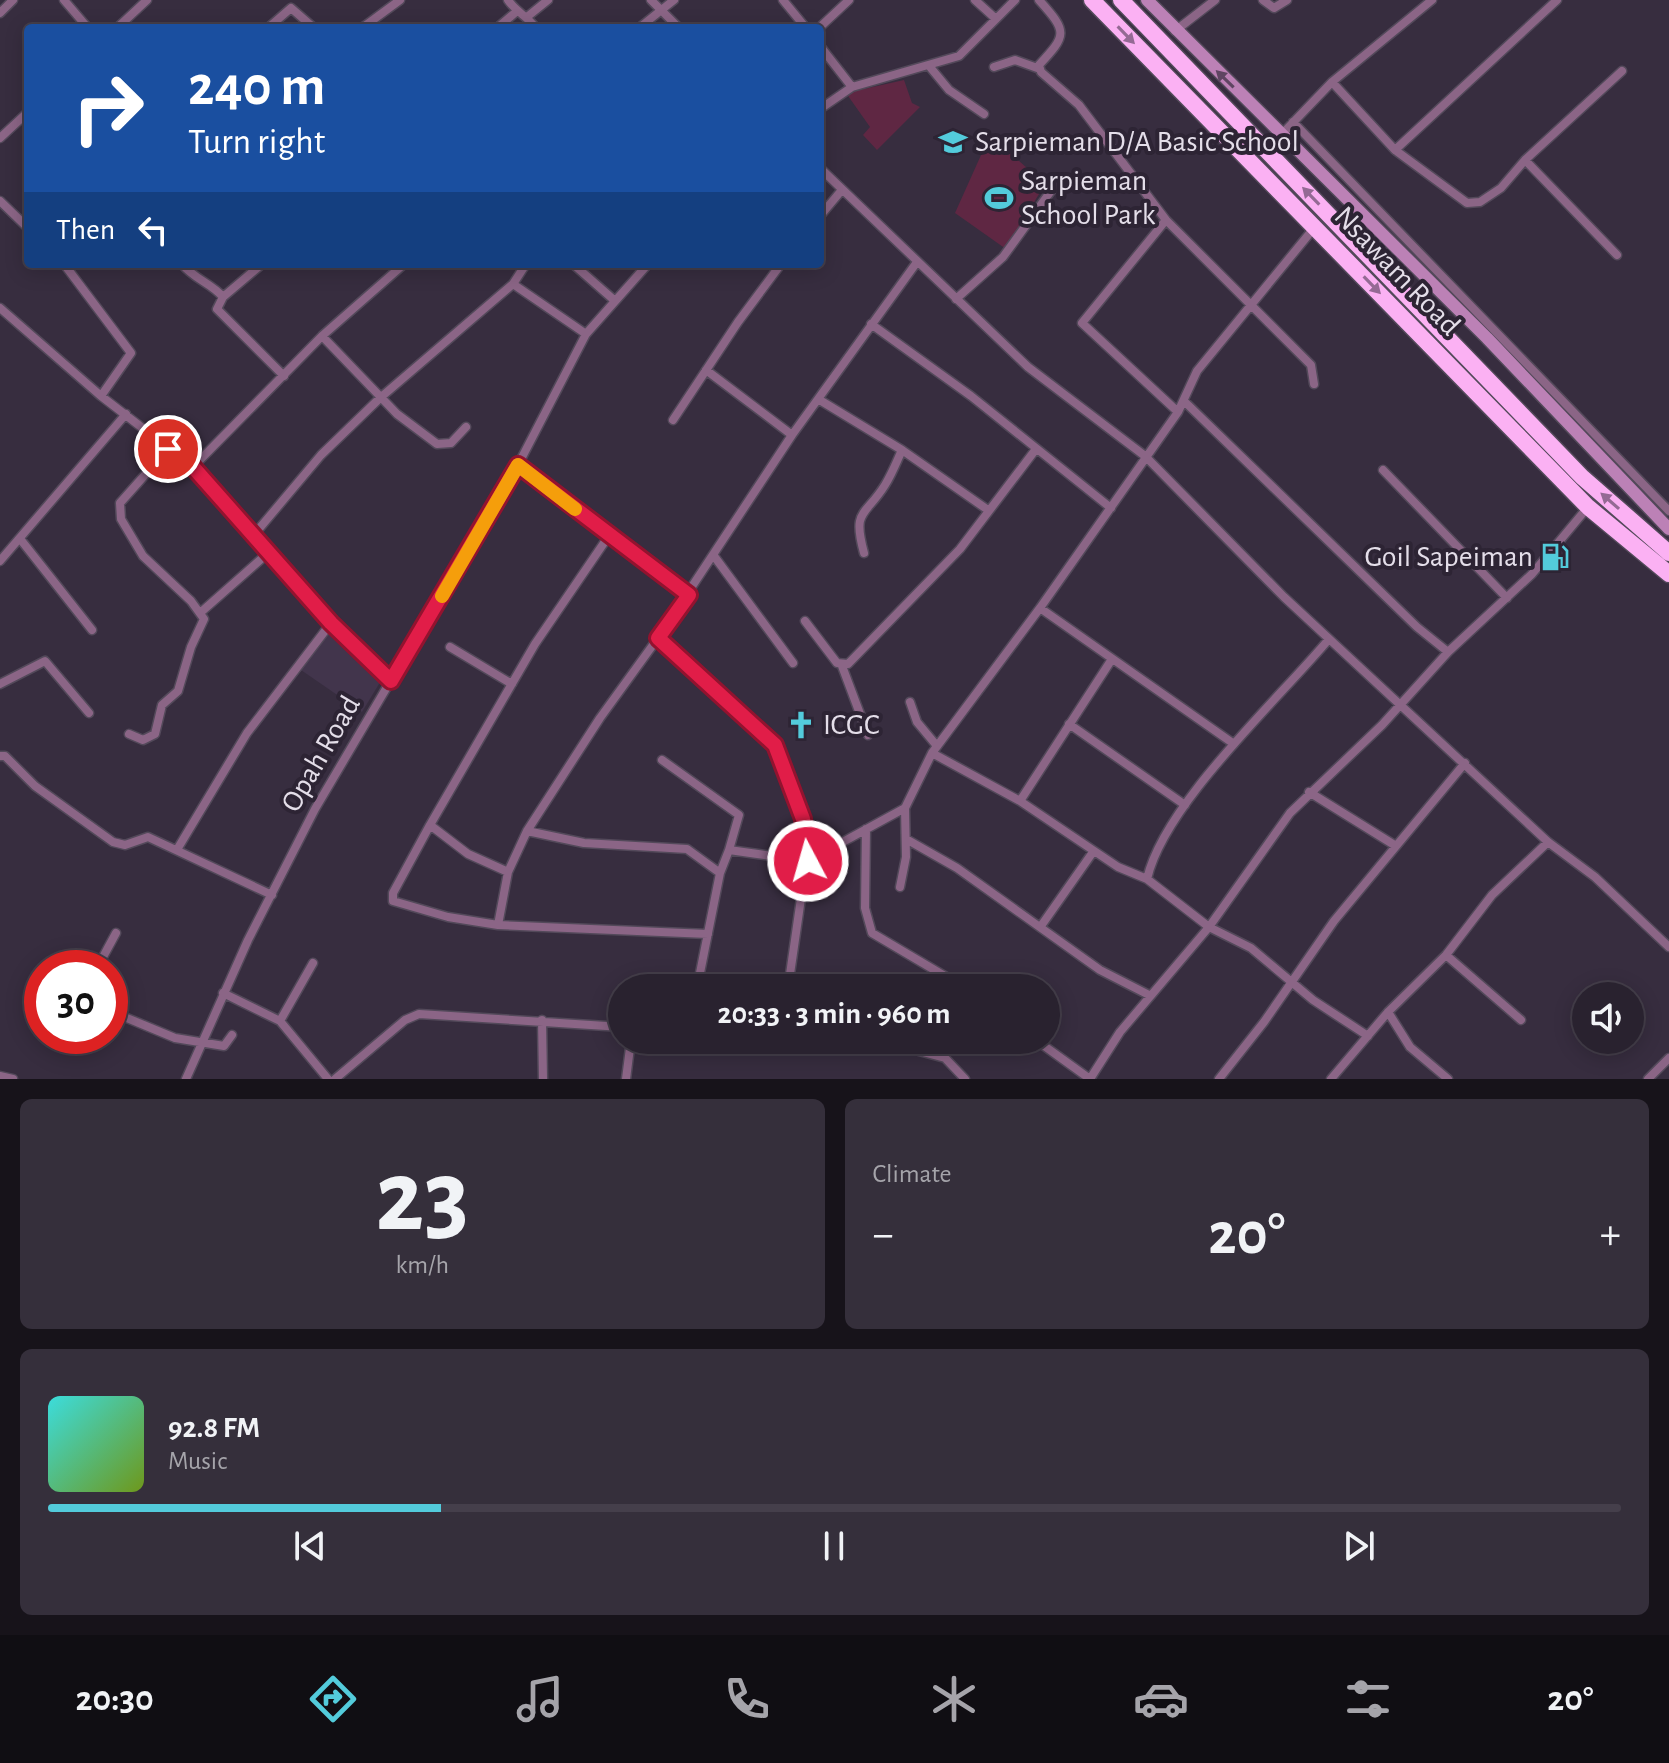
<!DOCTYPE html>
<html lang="en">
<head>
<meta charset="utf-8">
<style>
  body { margin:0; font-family:"Alegreya Sans",sans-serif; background:#352f3b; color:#f1f3f6; height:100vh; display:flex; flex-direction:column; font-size:30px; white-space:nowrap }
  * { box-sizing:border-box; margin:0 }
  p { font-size:26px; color:#a5a4aa }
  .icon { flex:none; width:44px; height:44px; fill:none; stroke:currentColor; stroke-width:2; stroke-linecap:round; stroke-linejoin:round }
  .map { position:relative; height:1079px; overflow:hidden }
  .details { display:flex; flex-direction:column; gap:20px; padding:20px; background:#17131a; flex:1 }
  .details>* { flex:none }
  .guide { position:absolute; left:24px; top:24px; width:800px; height:244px; border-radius:8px; box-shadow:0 4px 20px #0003,0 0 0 2px #453f4b; background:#1a4fa0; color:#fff; overflow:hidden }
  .controls { position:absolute; left:1572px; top:982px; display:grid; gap:16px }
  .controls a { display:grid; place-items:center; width:72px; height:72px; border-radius:50%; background:#29222f; box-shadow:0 4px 20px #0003,0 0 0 2px #453f4b; font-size:40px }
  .speed { position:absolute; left:24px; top:950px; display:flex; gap:16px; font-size:40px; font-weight:700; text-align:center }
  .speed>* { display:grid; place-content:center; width:104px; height:104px; border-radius:50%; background:#29222f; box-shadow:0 4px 20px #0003,0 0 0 2px #453f4b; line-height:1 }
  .speed .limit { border:12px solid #d22; background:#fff; color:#111 }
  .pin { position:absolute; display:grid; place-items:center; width:68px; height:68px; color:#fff; margin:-34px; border:4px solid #fff; border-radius:50%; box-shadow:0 2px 8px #0007 }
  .me { position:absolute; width:88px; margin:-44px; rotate:354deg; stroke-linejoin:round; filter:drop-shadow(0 0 6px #0008) }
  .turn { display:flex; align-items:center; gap:28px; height:168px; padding:0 32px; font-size:36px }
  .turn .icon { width:104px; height:104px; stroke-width:2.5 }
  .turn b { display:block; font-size:56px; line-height:68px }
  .then { display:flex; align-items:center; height:76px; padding:0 32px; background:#0003; gap:16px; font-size:30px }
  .big { font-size:60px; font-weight:700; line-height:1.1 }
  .details .tile { flex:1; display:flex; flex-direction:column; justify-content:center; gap:12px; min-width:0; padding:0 28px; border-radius:12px; background:#352f3b }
  .details .dial { align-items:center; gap:0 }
  .dial b { font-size:104px; line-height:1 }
  .song { display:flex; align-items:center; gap:24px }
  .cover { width:96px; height:96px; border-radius:12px; background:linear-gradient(135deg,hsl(180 70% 55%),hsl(80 70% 35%)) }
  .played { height:8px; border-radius:4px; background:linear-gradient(90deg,#53cbdb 25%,#453f4b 25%) }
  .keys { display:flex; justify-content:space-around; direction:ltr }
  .heat { display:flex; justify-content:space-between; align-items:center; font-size:44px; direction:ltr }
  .details .tiles { flex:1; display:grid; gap:20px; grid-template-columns:1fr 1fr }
  .tile:last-child { grid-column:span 2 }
  .trip { position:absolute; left:608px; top:974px; width:452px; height:80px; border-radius:40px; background:#29222f; box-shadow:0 4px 20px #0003,0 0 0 2px #453f4b; font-weight:700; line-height:80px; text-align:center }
  .menu { display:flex; height:128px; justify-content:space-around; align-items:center; background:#100e13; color:#a5a4aa }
  .menu .icon { width:56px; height:56px }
  .menu .selected { color:#53cbdb }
  .menu b { font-size:36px; color:#f1f3f6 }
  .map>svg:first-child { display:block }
  .built { fill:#42354c }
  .green { fill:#5f2743 }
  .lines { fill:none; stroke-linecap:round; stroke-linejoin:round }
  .street-casing { stroke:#53495a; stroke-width:11 }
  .secondary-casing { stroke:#53495a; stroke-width:15 }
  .highway-casing { stroke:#53495a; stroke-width:19 }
  .street { stroke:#8b6586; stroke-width:8 }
  .secondary { stroke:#bc81b6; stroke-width:12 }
  .highway { stroke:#fbb1f3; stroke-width:16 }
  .oneway { fill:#946a94 }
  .oneway2 { fill:#5f4562 }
  .route-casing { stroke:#92132f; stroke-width:20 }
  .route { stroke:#e11d48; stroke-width:14 }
  .slow { stroke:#f59e0b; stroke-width:14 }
  .labels { text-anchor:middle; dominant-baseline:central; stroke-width:8; stroke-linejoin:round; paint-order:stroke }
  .poi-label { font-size:30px; fill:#e4dee9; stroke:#2d2434; text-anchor:start }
  .street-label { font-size:30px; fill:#e4dee9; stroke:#2d2434 }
</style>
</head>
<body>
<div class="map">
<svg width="1669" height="1079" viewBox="0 0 1669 1079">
  <rect width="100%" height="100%" fill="#372d3f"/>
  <path class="built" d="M333,629L382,679L362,712L301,670Z"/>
  <path class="green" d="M904,80L912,103L920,107L877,150L863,135L870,127L846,93Z
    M990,135L1045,184L1006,249L955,213Z"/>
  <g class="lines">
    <defs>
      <path id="street" d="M64,0L88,28
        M508,0C516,12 527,16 536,28
        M651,0L679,28
        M783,0L806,28
        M975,0L996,19
        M1039,0C1068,32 1067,35 1039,65L1041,72L1079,105L1166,220L1311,365L1314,384
        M1263,0L1274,8L1287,0
        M0,13L13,0
        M527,17L548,0
        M117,28L147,0
        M268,28L291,8L314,28
        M362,28L400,0
        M497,28L516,12
        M639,28L674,0
        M819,28L849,0
        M1175,31L1215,0
        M820,46L852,87
        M930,67L949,90L984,114
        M994,67L1015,60L1040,69
        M1332,82L1395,150L1467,203L1480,202L1501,188L1525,160L1622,71
        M820,109L852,87L959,56L1015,0
        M1293,122L1669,511
        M1282,134L1332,82L1432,0
        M0,138L28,112
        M1395,150L1557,0
        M1525,160L1617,255
        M820,168L1028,367L1145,456L1284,597L1548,842L1595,877L1669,947
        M0,201L28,228
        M820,216L841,191
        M1166,220L1082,323L1178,412
        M64,264L131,353L101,396
        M182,264C194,279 211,283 223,297
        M262,264L223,297L217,309L284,376
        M573,264L614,300
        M513,284L586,334
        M956,299L1003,257L1056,184
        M0,308L101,396L193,467L331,623L391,681
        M871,324L971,396L1111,508
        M322,336L397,414L437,444L451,443L466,427
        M706,370L792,435
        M818,399L902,450L988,510
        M1185,402L1417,627L1448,652
        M673,420L738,322L781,264
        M518,465L689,595
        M193,467L322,336L404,264
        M1383,470L1507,598
        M253,536L321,455L380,398L513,284L526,264
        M21,540L92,630
        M864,553C852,509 865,517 885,485C892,474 897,461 902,450
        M714,556L793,663
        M0,561L126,414
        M1040,608L1234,744
        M200,613L268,553
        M805,621L837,663L848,664L960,549L1036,449
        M658,638L600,718L527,831L508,872L498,925L708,934
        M450,647L512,684
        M842,666L868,735
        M0,684L45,661L89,713
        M910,702L917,722L937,746
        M1069,724L1185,805
        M129,734L143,740L155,734L162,705L178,691L191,647L204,619L191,601L143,556L121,519L120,503L168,449
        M932,753L1020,801L1118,867L1147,879L1209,927L1251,948L1313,1000L1368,1036
        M0,756H5L35,786L113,842L125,845L148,837L272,895
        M662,760L739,815L729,850
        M1309,792L1396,846
        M1020,801L1112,659
        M430,825L393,893V901L448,917L498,925
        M866,829L865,908L872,933L965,988
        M527,831L584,843L687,849L720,873
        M906,839L957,868L1100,970L1149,995
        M178,848L247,733L331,623
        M508,872L468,854L430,825L535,644L608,537
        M1147,879C1164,804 1278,700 1329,639
        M900,887L906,857L905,808L932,753L1040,608L1178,412L1197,371L1314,228
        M1041,926L1093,852
        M1446,955L1521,1020
        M97,968L116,933
        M697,988L720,873L729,850L808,861L905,808
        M788,988L808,850L803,819L782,757L746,717L658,638L792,435L917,262
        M223,993L280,1021L328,1079
        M110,1011L175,1038L224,1046L232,1035
        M1388,1012L1410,1047L1448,1079
        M542,1020L543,1079
        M280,1021L313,963
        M798,1040L836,1045
        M1036,1040L1090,1079L1120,1032L1209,927L1290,813L1382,725L1448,652L1532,574L1588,507
        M904,1047L945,1058L965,1079
        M0,1076L13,1079
        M186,1079L248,940L315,809L518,465L586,334L648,264
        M335,1079L405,1020L419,1014L622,1027
        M626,1079L631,1040
        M1219,1079L1264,1022L1334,921L1465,763
        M1331,1079L1388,1012L1446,955L1492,895L1548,842
        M1648,1079L1669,1058"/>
      <path id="secondary" d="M1147,0L1487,338L1669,529"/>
      <path id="highway" d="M1092,0L1588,507L1669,574
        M1121,0L1582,477L1669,553"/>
    </defs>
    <use href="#street" class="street-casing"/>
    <use href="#secondary" class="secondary-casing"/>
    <use href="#highway" class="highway-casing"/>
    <use href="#street" class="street"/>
    <use href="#secondary" class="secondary"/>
    <use href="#highway" class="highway"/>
  </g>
  <defs><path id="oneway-solid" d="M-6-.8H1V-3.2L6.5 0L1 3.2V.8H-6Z" transform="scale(2)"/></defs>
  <g class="oneway">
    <use href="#oneway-solid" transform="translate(1126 35) rotate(46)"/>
    <use href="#oneway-solid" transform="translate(1311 196) rotate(-134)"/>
    <use href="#oneway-solid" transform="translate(1372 285) rotate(46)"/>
    <use href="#oneway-solid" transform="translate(1610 501) rotate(-139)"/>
  </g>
  <use class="oneway2" href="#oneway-solid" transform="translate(1225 79) rotate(-136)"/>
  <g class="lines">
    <defs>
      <path id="route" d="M168,449L193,467L331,623L391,681L518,465L689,595L658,638L775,745L803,819L808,861"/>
    </defs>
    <use href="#route" class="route-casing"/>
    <use href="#route" class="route"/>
    <path class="slow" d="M442,596L518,465L575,509"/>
  </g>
  <defs>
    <symbol id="school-bare" viewBox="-9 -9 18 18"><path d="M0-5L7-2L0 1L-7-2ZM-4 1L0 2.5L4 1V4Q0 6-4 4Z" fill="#53cbdb" stroke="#2d2434" stroke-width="2.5" paint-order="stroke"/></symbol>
    <symbol id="stadium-bare" viewBox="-9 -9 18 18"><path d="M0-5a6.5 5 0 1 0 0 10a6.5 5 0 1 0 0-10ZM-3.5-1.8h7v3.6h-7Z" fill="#53cbdb" stroke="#2d2434" stroke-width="2.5" paint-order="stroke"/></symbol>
    <symbol id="fuel-bare" viewBox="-9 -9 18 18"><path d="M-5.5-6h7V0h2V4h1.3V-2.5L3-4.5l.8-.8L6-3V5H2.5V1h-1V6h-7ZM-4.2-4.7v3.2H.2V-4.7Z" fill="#53cbdb" stroke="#2d2434" stroke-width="2.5" paint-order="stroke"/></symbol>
    <symbol id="church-bare" viewBox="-9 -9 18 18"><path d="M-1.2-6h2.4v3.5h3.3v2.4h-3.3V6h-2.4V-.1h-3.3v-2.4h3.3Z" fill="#53cbdb" stroke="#2d2434" stroke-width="2.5" paint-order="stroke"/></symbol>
  </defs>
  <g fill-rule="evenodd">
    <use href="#school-bare" x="933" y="122" width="40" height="40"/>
    <use href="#stadium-bare" x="979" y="178" width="40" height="40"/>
    <use href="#fuel-bare" x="1535" y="537" width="40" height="40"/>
    <use href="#church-bare" x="781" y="705" width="40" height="40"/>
  </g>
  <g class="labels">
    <g class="poi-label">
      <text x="975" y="142">Sarpieman D/A Basic School</text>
      <text x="1021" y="181">Sarpieman<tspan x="1021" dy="34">School Park</tspan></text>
      <text x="1533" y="557" text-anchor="end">Goil Sapeiman</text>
      <text x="823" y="725">ICGC</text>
    </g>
    <g class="street-label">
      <text transform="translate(1397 271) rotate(46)">Nsawam Road</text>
      <text transform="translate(321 754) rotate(-60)">Opah Road</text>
    </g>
  </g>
</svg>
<div class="controls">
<a><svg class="icon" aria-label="sound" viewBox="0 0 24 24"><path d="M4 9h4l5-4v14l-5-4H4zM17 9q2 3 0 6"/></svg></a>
</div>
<div class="speed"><div class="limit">30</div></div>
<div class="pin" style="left:168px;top:449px;background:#d93025"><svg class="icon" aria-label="arrive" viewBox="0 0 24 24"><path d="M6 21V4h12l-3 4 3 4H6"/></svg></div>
<svg class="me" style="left:808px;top:861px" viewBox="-20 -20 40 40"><circle r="17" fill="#e11d48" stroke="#fff" stroke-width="3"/><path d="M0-11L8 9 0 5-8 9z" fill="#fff"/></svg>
<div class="trip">20:33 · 3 min · 960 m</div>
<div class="guide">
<div class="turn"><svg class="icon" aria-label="right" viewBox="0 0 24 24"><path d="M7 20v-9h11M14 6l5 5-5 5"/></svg><div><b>240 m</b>Turn right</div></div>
<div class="then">Then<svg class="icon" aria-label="left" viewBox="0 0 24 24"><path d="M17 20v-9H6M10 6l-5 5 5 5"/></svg></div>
</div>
</div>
<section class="details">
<div class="tiles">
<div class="tile dial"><b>23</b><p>km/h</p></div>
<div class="tile"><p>Climate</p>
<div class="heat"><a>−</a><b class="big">20°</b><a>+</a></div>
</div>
<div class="tile">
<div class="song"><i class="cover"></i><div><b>92.8 FM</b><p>Music</p></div></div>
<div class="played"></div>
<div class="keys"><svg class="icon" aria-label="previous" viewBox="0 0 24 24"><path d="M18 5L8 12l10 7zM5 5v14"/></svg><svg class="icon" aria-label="pause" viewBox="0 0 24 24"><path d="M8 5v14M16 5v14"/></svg><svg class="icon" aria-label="next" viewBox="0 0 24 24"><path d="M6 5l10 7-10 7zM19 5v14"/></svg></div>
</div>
</div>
</section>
<nav class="menu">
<b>20:30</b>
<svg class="icon selected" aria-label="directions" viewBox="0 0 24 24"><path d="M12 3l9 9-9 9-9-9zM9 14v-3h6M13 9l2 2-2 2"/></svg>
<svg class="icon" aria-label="music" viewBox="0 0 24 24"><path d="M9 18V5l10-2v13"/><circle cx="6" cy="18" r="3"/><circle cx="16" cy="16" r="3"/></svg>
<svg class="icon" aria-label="phone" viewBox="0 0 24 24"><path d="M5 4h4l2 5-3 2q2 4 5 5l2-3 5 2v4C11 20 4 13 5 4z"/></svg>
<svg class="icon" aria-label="climate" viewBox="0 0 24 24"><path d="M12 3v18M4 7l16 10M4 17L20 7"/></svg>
<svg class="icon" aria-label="car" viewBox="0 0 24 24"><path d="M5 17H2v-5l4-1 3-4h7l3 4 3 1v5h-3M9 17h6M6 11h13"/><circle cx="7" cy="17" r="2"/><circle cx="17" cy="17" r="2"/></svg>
<svg class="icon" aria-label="filters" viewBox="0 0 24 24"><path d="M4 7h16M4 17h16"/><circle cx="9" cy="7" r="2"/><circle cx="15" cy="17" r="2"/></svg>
<b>20°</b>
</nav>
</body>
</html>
